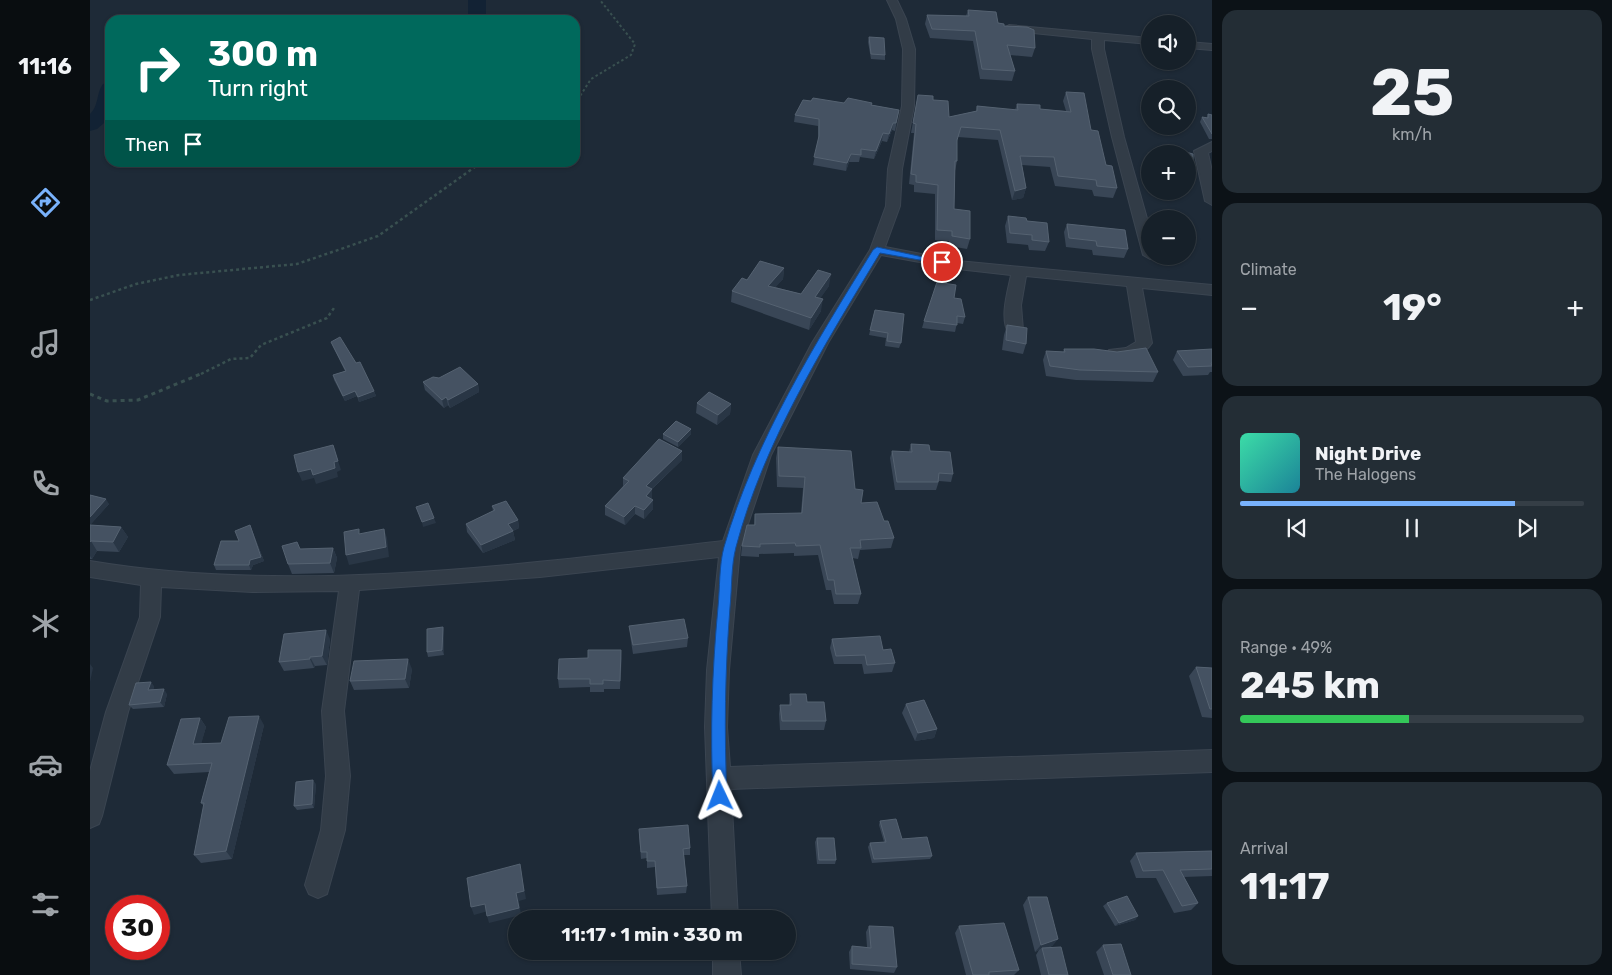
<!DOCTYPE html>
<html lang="en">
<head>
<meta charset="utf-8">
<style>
  body { margin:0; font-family:Rubik,sans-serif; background:#232d35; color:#f1f3f6; height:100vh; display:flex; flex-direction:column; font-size:19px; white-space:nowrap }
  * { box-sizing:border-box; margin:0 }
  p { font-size:16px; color:#9ea3a8 }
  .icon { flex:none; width:28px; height:28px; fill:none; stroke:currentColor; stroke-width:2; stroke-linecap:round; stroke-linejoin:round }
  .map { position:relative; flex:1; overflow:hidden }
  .side { display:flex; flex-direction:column; gap:10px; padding:10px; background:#0c1217; width:400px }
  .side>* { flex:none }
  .top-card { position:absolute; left:15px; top:15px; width:475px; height:152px; border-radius:15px; box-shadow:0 1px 4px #0004,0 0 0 1px #353e46; background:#00695c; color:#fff; overflow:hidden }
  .tools { position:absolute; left:1051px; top:15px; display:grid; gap:10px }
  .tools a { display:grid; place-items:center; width:55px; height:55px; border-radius:50%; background:#162029; box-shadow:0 1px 4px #0004,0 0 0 1px #353e46; font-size:25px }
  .speed { position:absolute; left:15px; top:895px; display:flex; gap:10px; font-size:25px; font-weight:700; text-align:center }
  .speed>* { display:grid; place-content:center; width:65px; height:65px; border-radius:50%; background:#162029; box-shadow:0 1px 4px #0004,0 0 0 1px #353e46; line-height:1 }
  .speed .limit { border:8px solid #d22; background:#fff; color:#111 }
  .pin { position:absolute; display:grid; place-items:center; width:42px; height:42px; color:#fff; margin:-21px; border:2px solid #fff; border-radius:50%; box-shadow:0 1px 5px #0007 }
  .me { position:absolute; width:55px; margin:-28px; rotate:358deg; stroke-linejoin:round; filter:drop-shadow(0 0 4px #0008) }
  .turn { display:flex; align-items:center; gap:18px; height:105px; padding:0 20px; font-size:22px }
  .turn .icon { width:65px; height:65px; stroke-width:2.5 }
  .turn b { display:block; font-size:35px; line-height:42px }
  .then { display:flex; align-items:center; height:48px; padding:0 20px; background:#0003; gap:10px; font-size:19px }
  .big { font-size:38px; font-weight:700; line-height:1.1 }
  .side .tile { flex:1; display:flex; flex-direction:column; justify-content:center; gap:8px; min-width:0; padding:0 18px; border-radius:15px; background:#232d35 }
  .side .dial { align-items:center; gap:0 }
  .dial b { font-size:65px; line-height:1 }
  .song { display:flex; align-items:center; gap:15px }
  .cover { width:60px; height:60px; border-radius:8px; background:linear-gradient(135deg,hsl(160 70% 55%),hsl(190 70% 35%)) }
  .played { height:5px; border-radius:2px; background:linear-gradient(90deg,#79b2fc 80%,#353e46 80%) }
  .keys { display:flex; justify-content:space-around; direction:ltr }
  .heat { display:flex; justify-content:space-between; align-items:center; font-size:28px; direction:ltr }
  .charge { height:8px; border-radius:4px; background:linear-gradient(90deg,#34c759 49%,#353e46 0) }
  .trip { position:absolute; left:418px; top:910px; width:288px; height:50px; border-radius:25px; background:#162029; box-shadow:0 1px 4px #0004,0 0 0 1px #353e46; font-weight:700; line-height:50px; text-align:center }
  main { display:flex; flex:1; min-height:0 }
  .dock { display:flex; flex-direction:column; width:90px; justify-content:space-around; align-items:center; background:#090d10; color:#9ea3a8 }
  .dock .icon { width:35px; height:35px }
  .dock .active { color:#79b2fc }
  .dock b { font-size:22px; color:#f1f3f6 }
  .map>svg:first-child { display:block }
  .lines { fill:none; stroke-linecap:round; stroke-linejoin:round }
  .river { fill:#122234; fill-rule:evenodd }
  .minor-casing { stroke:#3b4551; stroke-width:2 }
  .path-far2 { stroke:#395050; stroke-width:2; stroke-dasharray:2.5 2.5; stroke-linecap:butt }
  .path-far1 { stroke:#395050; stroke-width:2.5; stroke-dasharray:3 3; stroke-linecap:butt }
  .path { stroke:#395050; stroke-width:3; stroke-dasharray:4 4; stroke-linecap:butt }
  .minor { fill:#323c47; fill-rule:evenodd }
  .wall { fill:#394656 }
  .shaded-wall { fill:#293645 }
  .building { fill:#455262; stroke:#556271 }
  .route { fill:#1a73e8; stroke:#114b97 }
</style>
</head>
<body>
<main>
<nav class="dock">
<b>11:16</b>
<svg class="icon active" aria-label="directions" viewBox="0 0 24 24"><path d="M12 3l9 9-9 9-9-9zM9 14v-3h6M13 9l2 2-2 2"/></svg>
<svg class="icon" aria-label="music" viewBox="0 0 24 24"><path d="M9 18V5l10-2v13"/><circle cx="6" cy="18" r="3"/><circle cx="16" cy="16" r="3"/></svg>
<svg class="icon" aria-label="phone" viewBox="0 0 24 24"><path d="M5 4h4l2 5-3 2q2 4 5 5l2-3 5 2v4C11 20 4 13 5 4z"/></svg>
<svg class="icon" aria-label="climate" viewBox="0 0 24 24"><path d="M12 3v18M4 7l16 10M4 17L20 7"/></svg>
<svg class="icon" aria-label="car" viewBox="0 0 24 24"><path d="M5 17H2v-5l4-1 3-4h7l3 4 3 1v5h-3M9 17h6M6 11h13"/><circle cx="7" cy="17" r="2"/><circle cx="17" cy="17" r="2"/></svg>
<svg class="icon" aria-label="filters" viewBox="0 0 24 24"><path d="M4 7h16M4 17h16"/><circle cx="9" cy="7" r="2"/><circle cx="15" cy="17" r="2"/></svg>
</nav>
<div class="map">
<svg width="1122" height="975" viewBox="0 0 1122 975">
  <rect width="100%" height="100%" fill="#1e2a37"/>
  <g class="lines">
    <path class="river" d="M378,0H396V20H378Z
      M20,82V118L7,129L0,131V114C9,106 6,93 13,84Z"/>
    <defs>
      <path id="minor" d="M797,0H807L816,19L825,49L824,106L812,169L810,206L795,247L868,261L1122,285V295L1052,288L1062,343C1053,357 1034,362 1019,358L1017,354L1019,350L1036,348L1046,342L1037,286L936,276L931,305L933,330L931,334H919C909,318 918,291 921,275L868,269L791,255L738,343L681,455L650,548L639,670L637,727L640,767L1122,750V772L641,789L648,919H622L615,727L617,670L629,557L450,577L269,590L254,711L260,776L255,830L237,894L228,898L219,894L215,885L231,830L236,776L232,711L249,591L162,592L71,587L70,617L38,712L12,816L9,824L0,828V771L16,712L50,617L51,585L0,577V561C202,595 429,565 633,541L663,455L722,343L780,250L796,206L798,169L812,106L813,49L806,19Z
        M919,25L1060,38V44L1014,40V49L1034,137L1060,229V256H1067L1065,258L1060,259L1053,255L1022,137L1002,49V39L915,30L914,28Z
        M1098,42L1122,44V50L1098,48Z
        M1122,142V151L1118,153L1122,171V205L1115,201L1104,151Z
        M623,951H649L651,975H623Z"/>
    </defs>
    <use href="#minor" class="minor-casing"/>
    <path class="path-far2" d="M485,104L501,79L541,55L545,44L510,0
      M387,165L392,162"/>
    <path class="path-far1" d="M0,300L46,284L89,275L207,264L251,249L288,236L389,164
      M111,374L141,359L160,358L171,345L237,318L244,308"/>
    <path class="path" d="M0,394L17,401L48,400L113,373"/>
    <use href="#minor" class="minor"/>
  </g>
  <path class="wall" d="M878,10L914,26L945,48L942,57L920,55L925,71L922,81L890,79L883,41L840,38L835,24L837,15L876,16Z
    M779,37L795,55V60L781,59L778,42Z
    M976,92L1001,130L1016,165L1027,188L1023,198L1004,196L1002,190L965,186L960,167L932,165L936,188L933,198L922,200L908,140L868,137L867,142V161L865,171L864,209L880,239L877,249L859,246V241L845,240V194L824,192V185L819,184L824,133H821L828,95L843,100L859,117L886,111L887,106L925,110L927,104L950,109L976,111L973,101Z
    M721,101L782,105L809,110L805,131L802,130L797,142L792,141L784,159L770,157L769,162H759L756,171L723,165L728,141V126L704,122L705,115Z
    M1118,114L1122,115V139H1119L1110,122L1112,117L1117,118Z
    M918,216L937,221L959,242L955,251L939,250L938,245L917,243L915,226Z
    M977,224L1038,249L1034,258L1003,255L1002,250L976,247L974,232Z
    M694,268L693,279L685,287L711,294L739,286L730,298L731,311L719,330L641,302L642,291L657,280Z
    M864,298L875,317L873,324L867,323L865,332L832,328L834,321Z
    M785,310L811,343L809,348L795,346L796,338L779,335Z
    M917,325L936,344L933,354L912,350L914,335Z
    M241,342L284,391L286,396L269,402L267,396L255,401L244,380L243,375L255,371L243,347Z
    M974,349L1068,372L1063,382L986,380L956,376L953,360L956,351L973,352Z
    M1122,349V372H1120L1118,375L1093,376L1083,360L1087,351Z
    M349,378L388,384L389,392L360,408L358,405L354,408L335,390L333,382Z
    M607,403L641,404L640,414L627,425L606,413Z
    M601,429V434L588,447L573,439V434Z
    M821,444L840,451L863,474L861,482L849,481L846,490H805L800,458L802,451L819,452Z
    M688,447L765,489L771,503L794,521L804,538L801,548L770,550L768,559L762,558L771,594L768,604H744L741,590H736L728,555L704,556V553L669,554V557L651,556L652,546L664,525L665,514L711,513L713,488L687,487L686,458Z
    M592,451V460L562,489V498L561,499L563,509L554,519L545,514L535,525L515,515V506L533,486V478Z
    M0,495L19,504L0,525L31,527L38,537L29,552L7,551L2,559H0Z
    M402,506L428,520L429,528L423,531L425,540L393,553L377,532L376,524L403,511Z
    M160,525L174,561L163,565L161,570H126L124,565L149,541Z
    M243,548L247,558L244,573L202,574L198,564L210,549Z
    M539,626L598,638L597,647L543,654L540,635Z
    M353,627L354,632V655L338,657L337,652Z
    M240,639L237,665L225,666L224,668L194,671L189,662Z
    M742,639L793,650L805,663L802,672L774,674L772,664H744L740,648Z
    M531,650L530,689H514V692H500V687L469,688L468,679L498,658Z
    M1106,667L1122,668V718L1112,717L1099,676Z
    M322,669L319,688L264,690L260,681Z
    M64,686L63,690L77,694L74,707L43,709L39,705Z
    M700,694L717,702L736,721L734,730H690L689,714L690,705H699Z
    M816,704L847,729L844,738L825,741L812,713Z
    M110,718L116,727L111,743H131L174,725L142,859L111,863L104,855L114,806L111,803L119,772L84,774L77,765Z
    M226,784L224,808L207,810L204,806Z
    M790,821L812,839L842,856L840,859L782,863L778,847L780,843L794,842L789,825Z
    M549,836L600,848V855H594L597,886L596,893L567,895L565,867L557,868V858L551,859Z
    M727,838L746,860L745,864H727L725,842Z
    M1122,851V876L1094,877L1108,903L1101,910L1084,913L1066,878H1046L1040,861L1046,853Z
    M938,897L968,939L962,946L958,948L978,975H951L946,955L949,950L945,952L933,905Z
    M1017,903L1048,916L1045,920L1025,926L1013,906Z
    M779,926L807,967L804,973L760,969L759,952L762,946L777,947L776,932Z
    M869,926L929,970L924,975H876L865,933Z
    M1013,945L1041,975H1014L1006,952Z"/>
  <path class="shaded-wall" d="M803,123L802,130L797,142L799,134Z
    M793,133L792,141L784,159L786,151Z
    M761,154L759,162L756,171L757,163Z
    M936,188L933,198L922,200L925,191Z
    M694,268L693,279L677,297L678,286Z
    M741,274L739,286L723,309L725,297Z
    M733,299L731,311L719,330L721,318Z
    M388,384L389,392L360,408L358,400Z
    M265,391L267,396L255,401L253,396Z
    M284,391L286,396L269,402L268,397Z
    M356,397L358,405L354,408L352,400Z
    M641,404L640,414L627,425L628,415Z
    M601,429V434L588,447V442Z
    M243,445L251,470L247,472L248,477L226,484L224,478L212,481L208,472L244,462Z
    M592,451V460L556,494V486Z
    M562,489V498L556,505V496Z
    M16,499L19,504L0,525V517Z
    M563,500V509L554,519V510Z
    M545,506V514L535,525L534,517Z
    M344,518L346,523L333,527L332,522Z
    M428,520L429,528L420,532L418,524Z
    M160,525L174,561L163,565L161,570L159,565Z
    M31,527L38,537L29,552L23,542Z
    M294,529L297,538L299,557L259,565L256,555Z
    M423,531L425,540L393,553L391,545Z
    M1,541L7,551L2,559L0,556V542Z
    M243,548L247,558L244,573L240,563Z
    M353,627L354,632V655L352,650Z
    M236,630L240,639L237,665L232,656Z
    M531,650L532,659L530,689V681Z
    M220,657L225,666L224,668L220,659Z
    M318,659L322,669L319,688L315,679Z
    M0,664L3,668L0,682Z
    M61,682L64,686L62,694L58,690Z
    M74,689L77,694L74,707L70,702Z
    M169,716L174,725L142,859L136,851Z
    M110,718L116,727L109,752L103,744Z
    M847,729L844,738L825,741L828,733Z
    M223,780L226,784L224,808L222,804Z
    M430,864L436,899L429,901L431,915L399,923L397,916L426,893Z
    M395,904L398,911L384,915L381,907Z
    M1048,916L1045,920L1025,926L1029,923Z
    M968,939L962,946L952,949V948L949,950L945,952L951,945Z"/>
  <path class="building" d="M878,10L906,12L908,23L914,24V26L937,27L944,30L945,48L917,45L925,71L892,69L885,31L842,29L837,15L879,16Z
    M779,37L794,38L795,55L781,54Z
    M976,92L994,93L1001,130L1008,131L1016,165L1022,166L1027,188L1007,186L1006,180L968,176L964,157L930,156L936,188L925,191L910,130L871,127L867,140V161H865L864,209L880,211V239L862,236V231L847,230L848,185L826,182V175L821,174L826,124L823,123L828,95L843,96V100L858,101L859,117L887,111V106L928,110L927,104L950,105V109L981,112Z
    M723,98L754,103L758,98L782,103L781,105L809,110L806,123H803L799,134L793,133L786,151L771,149V155L761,154L757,163L724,157L729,136V119L705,115L713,100L721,101Z
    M1118,114L1122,115V134L1112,117L1118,118Z
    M1085,149L1103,154V161L1098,171V154H1083Z
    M918,216L936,218L937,221L957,223L959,242L942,240V235L920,233Z
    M977,224L1035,230L1038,249L1007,246L1006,241L979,238Z
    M670,261L694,268L678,286L711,294L728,270L741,274L725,297L733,299L721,318L642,291L652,278L657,280Z
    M847,282L866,285L864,298L871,299L875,317L867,316V325L834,321Z
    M785,310L814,314L811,343L797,341L798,333L780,330Z
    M917,325L937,328L936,344L916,340Z
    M250,337L266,363L270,362L284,391L268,397L265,391L253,396L243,375L256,371L241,342Z
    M1056,348L1068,372L990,370L960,366L956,351L975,352L974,349H1004L1027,352Z
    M1122,349V363H1121L1122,366L1098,367L1087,351Z
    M370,367L388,384L358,400L356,397L352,400L333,382L343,377L349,378Z
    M619,392L641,404L628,415L607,403Z
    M586,421L601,429L588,442L573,434Z
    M569,439L592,451L556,486L562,489L556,496L563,500L554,510L545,506L534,517L515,506L539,481L533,478Z
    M821,444L839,445L840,451L860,452L863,474L849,473L848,482H807L802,451L822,452Z
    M243,445L248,461L244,462L245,468L223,475L221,469L208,472L204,455Z
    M688,447L761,451L765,489L773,490L771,503L787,502L794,521H798L804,538L770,540L771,548H760L771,594H746L744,580H738L730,545L706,546L705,543L670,544V547L652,546L657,525H665V514L712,513L715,477L689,476Z
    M0,495L16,499L0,517Z
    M416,501L428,520L418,524L423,531L391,545L376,524L405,510L402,506Z
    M338,503L344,518L332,522L326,507Z
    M0,525L31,527L23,542L1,541L0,542Z
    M160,525L171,557L160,560L159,565H124L131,541H149L145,531Z
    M269,529V534L294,529L296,547L256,555L254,532Z
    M207,542L210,549L243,548L240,563L198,564L192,546Z
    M594,619L598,638L543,645L539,626Z
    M353,627L352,650L337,652V629Z
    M236,630L232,656L220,657V659L189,662L194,634Z
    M790,636L793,650L801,649L805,663L777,665L775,655L746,656L742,639Z
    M498,650H531L530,681L513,680V684H500V679H468L469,659L498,658Z
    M318,659L315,679L260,681L264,661Z
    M1106,667L1122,668V709H1120Z
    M61,682L58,690L74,689L70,702L39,705L46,683Z
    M700,694H716L717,702H734L736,721H692L690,705H701Z
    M834,700L847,729L828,733L816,704Z
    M169,716L136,851L104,855L114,803H111L122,763L77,765L91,719L110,718L103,744L131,743L139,717Z
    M223,780L222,804L204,806L206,782Z
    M806,819L812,839L837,837L842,856L784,859L780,843L796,842L790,821Z
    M598,825L600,848L593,849L597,886L567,888L565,861H557V852H551L549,829Z
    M727,838H744L746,860H729Z
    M1122,851V869L1090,870L1108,903L1092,906L1073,870L1053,871L1046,853Z
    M430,864L434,891L426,893L429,908L397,916L395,904L381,907L377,878Z
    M1037,896L1048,916L1029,923L1017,903Z
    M938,897H957L968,939L951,945Z
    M914,923L929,970L899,972V975H883L869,926Z
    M779,926L803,927L807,967L762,964V946L781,948Z
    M1031,944L1041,975H1023L1013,945Z
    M971,947L978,975H959L952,948Z"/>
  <path class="route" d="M787,247L856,262L852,264L790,253C734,346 674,441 646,547C641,566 642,588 640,607C635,672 634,731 637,796L635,801L630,803L625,801L623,796C620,731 622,672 628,607C630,588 629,565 634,547C665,440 725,344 783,250Z"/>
</svg>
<div class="tools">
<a><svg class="icon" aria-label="sound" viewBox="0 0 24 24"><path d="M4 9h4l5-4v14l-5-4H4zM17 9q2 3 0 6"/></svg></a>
<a><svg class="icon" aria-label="search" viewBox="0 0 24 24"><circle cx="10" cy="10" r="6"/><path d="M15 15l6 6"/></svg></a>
<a>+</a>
<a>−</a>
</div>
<div class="speed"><div class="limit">30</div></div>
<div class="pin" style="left:852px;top:262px;background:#d93025"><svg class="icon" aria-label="arrive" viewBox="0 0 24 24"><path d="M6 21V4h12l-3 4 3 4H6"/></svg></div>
<svg class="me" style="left:630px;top:796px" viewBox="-20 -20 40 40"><path d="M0-17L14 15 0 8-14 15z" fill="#1a73e8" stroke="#fff" stroke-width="4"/></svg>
<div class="trip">11:17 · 1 min · 330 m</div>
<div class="top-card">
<div class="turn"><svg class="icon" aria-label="right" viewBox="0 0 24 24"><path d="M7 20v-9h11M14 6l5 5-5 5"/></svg><div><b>300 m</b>Turn right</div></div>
<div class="then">Then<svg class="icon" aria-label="arrive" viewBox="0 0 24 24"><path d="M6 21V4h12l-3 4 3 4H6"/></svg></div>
</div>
</div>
<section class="side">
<div class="tile dial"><b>25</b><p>km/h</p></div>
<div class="tile"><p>Climate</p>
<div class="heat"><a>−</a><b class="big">19°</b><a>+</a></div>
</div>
<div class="tile">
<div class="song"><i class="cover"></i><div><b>Night Drive</b><p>The Halogens</p></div></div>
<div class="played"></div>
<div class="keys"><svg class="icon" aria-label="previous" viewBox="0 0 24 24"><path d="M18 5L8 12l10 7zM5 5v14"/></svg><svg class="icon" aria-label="pause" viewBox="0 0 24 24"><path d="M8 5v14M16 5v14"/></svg><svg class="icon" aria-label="next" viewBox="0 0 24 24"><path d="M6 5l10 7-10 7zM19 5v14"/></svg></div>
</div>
<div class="tile"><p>Range · 49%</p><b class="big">245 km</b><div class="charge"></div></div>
<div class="tile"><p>Arrival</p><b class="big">11:17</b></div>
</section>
</main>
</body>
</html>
